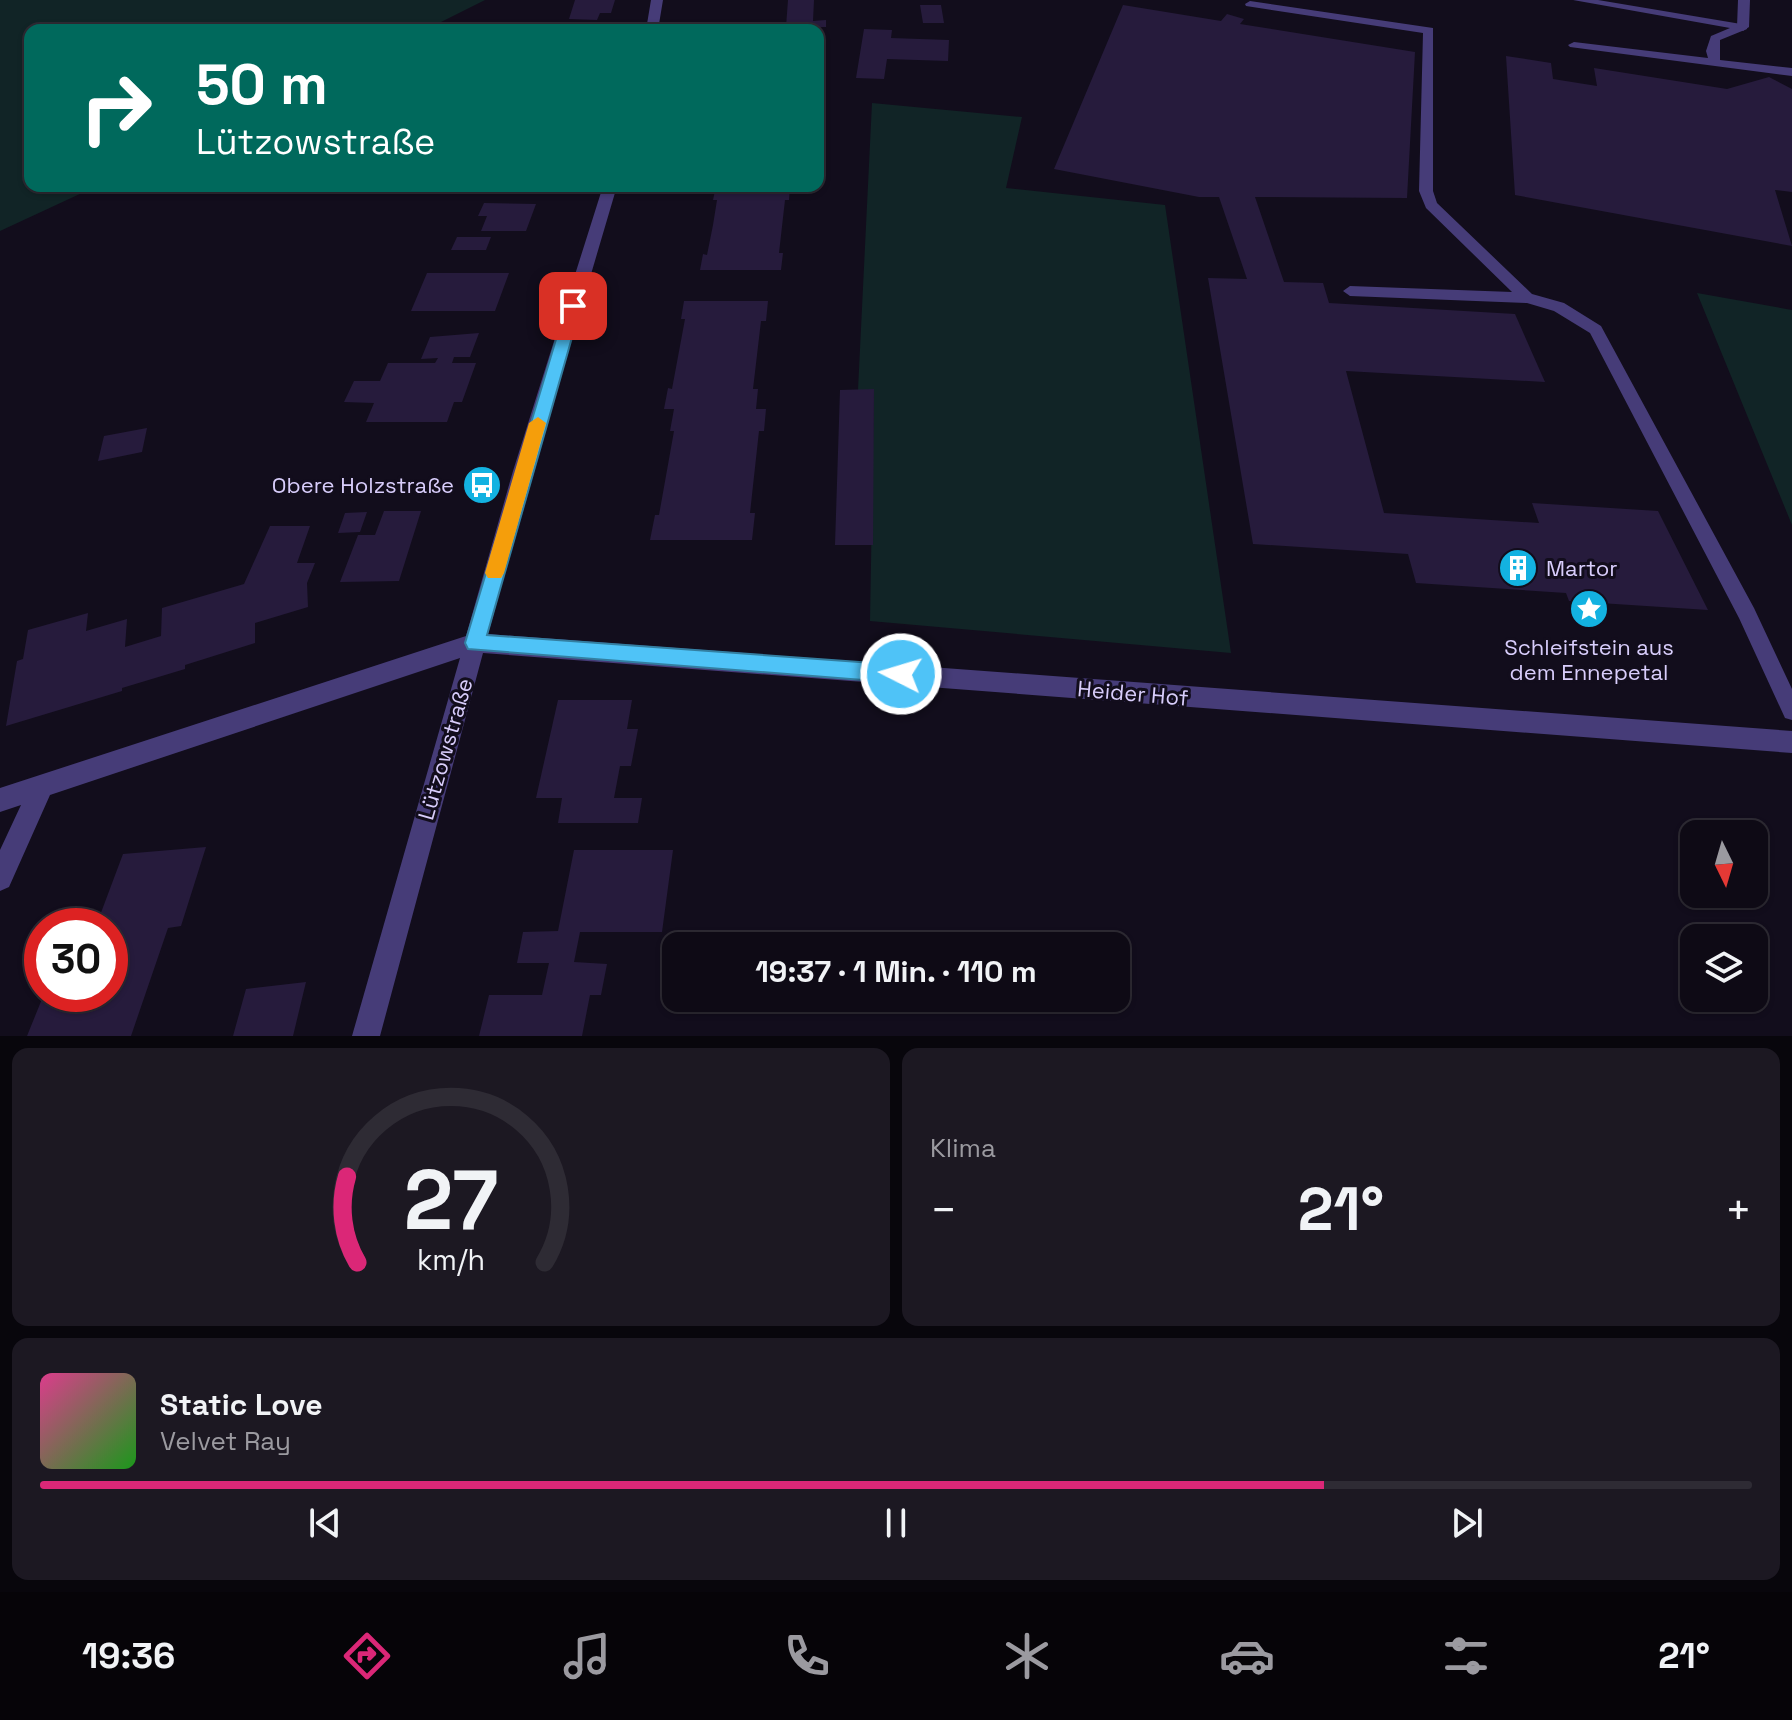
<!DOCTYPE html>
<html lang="de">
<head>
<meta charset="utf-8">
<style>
  body { margin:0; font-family:"Space Grotesk",sans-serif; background:#1c1822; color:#f1f3f6; height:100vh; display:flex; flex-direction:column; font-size:30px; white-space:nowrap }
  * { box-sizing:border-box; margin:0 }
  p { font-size:26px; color:#9b9aa0 }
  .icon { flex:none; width:44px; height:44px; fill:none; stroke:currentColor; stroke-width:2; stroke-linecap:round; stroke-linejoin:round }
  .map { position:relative; height:1036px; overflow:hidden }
  .sheet { display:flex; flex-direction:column; gap:12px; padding:12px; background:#08060c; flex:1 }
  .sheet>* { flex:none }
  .guide { position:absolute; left:24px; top:24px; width:800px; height:168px; border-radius:16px; box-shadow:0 2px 6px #0004,0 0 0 2px #2e2b34; background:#00695c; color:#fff; overflow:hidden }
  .needle { width:52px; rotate:175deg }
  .tools { position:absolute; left:1680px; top:820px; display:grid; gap:16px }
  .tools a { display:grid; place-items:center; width:88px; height:88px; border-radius:16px; background:#0e0a15; box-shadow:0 2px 6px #0004,0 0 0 2px #2e2b34; font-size:40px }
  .speed { position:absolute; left:24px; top:908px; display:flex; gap:16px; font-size:40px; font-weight:700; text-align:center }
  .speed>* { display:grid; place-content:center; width:104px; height:104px; border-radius:50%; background:#0e0a15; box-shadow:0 2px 6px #0004,0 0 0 2px #2e2b34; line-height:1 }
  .speed .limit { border:12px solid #d22; background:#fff; color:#111 }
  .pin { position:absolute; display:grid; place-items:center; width:68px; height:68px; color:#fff; margin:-34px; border-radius:16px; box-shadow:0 4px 12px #0006 }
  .me { position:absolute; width:88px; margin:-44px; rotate:275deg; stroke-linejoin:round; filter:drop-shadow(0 0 6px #0008) }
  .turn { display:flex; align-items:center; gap:28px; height:168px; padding:0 40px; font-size:36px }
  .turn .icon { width:104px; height:104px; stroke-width:2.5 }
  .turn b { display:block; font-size:56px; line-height:68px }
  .big { font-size:60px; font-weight:700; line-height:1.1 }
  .sheet .tile { flex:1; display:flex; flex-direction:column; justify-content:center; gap:12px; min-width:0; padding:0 28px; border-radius:16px; background:#1c1822 }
  .sheet .dial { align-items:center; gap:0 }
  .dial svg { height:208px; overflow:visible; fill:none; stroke:#2e2b34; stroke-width:7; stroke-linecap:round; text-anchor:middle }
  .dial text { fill:#f1f3f6; stroke:none }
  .song { display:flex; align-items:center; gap:24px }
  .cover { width:96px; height:96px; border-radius:12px; background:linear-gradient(135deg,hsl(330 70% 55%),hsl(120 70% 35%)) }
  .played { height:8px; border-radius:4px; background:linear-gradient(90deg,#db2777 75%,#2e2b34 75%) }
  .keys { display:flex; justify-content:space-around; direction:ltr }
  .heat { display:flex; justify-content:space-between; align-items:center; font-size:44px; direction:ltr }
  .sheet .tiles { flex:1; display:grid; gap:12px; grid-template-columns:1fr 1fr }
  .tile:last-child { grid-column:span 2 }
  .trip { position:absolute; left:662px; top:932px; width:468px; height:80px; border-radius:16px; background:#0e0a15; box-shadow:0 2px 6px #0004,0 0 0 2px #2e2b34; font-weight:700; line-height:80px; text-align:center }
  .menu { display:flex; height:128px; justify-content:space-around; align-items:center; background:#060408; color:#9b9aa0 }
  .menu .icon { width:56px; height:56px }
  .menu .selected { color:#db2777 }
  .menu b { font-size:36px; color:#f1f3f6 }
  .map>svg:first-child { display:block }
  .green { fill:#112426 }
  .building { fill:#261b3c }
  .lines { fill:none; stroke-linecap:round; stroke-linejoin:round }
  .lane { fill:#463c78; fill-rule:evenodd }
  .street { fill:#463c78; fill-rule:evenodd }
  .route { fill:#4fc3f7; stroke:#337fa1; stroke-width:2 }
  .slow { fill:#f59e0b }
  .labels { text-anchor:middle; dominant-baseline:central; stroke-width:6; stroke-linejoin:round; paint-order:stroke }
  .poi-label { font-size:22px; fill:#d8cdfb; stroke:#120d1c; text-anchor:end }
  .street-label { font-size:22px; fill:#d8cdfb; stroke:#120d1c }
</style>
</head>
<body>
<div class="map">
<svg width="1792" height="1036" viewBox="0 0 1792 1036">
  <rect width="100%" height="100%" fill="#120d1c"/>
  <path class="green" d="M0,0H485L425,30H30V186H97L0,231Z
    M872,103L1022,117L1006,188L1165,205L1231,653L870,621L874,390H858Z
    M1697,293L1792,310V525Z"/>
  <path class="building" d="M575,0H615L611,13H600L597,20L569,19Z
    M788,0H814L813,21L826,20V27H786Z
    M920,5H941L944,23H923Z
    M1123,5L1221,21L1227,14L1244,19L1240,24L1415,52L1407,198L1255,197L1284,282L1323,283L1329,303L1515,314L1545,382L1346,371L1384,513L1539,523L1532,503L1658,511L1708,610L1569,601L1566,593L1416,583L1408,554L1253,544L1208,278L1247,279L1219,197H1199L1054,169Z
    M864,29L892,30L891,38L949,40L948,61L887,59L884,79L856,78Z
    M1506,56L1551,63L1553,79L1597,86L1594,68L1727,89L1769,77L1792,89V192L1775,190L1792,246L1515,195Z
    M716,186H790L789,200H785L779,253H783L781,270H700L703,254L707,255L713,225L717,200H713Z
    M484,203L536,204L526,231H481L487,216H478Z
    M457,237H491L486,250H451Z
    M427,273H509L495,311H411Z
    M684,301H768L766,321H761L753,389H758L756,409H766L764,431H759L750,513H755L752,540H650L655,515H659L674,431H670L674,409H664L668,388L672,389L685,319H681Z
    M479,333L470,357H454L452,363H476L462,402H454L447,422H366L374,403L344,402L354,381H380L388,363H435L438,358L421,359L430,337Z
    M874,389L873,545H835L840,390Z
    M147,428L142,452L98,461L104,436Z
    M384,511H421L399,581L340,582L358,535H375Z
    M367,512L360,532L338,533L345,513Z
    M270,526H310L297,563H315L307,583L308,607L255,623V643L185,665V669L122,688V691L6,726L17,661L23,659L28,630L88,613L86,631L127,619L125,647L161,636L162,608L244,584Z
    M558,700H632L627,729H638L631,766H620L614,798H642L638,823H558L562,798H536Z
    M206,847L181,926L168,928L131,1036H27L44,994H110V926H96L123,854Z
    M574,850H673L662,932H580L574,962L607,964L601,995H590L582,1036H479L489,995H542L549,963H517L523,932L558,931Z
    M306,982L293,1036H233L246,989Z"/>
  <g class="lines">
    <path class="lane" d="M1573,0H1598L1747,25V29L1720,40V60L1792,68V76L1570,47L1568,45L1574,42L1708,58L1706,51L1711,36L1730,28Z
      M1250,1L1433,28V191L1437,203L1532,294L1564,303L1601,326L1754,608L1792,689V720L1785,718L1739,618L1590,333L1554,311L1527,303L1350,296L1343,291L1350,286L1512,292L1426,208L1419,191L1423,33L1246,6L1245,4Z"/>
    <path class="street" d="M651,0H663L658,30H646Z
      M1738,0H1750L1749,27L1743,31L1737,27Z
      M603,186H617L533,471L488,634L1792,731V753L483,653L380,1036H352L460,658L50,795L9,887L0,891V850L21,805L0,812V788L466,636L513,471Z"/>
  </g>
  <path class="route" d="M573,301L581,306L487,635L901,665L908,668L911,674L908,681L901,683L468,649L465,643L566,306Z"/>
  <path class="slow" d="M538,417L546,423L504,573L501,578H488L485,573L529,423Z"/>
  <defs>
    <symbol id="bus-disc" viewBox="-11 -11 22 22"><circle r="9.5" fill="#13b2e1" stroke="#120d1c"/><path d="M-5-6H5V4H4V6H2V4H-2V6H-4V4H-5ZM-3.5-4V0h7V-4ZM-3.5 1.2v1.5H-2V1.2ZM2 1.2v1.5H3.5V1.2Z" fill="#fff"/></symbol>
    <symbol id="building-disc" viewBox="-11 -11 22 22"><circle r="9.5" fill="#13b2e1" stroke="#120d1c"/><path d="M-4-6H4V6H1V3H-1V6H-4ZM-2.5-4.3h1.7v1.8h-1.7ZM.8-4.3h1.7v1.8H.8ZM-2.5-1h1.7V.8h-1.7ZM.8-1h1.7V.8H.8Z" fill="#fff"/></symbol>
    <symbol id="sight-disc" viewBox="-11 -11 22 22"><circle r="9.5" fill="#13b2e1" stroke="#120d1c"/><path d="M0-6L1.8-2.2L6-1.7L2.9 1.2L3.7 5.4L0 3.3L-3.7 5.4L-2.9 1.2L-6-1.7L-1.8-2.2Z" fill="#fff"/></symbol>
  </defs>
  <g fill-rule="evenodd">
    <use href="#bus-disc" x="460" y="463" width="44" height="44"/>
    <use href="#building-disc" x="1496" y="546" width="44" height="44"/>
    <use href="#sight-disc" x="1567" y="587" width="44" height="44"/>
  </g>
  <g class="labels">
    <g class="poi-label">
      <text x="454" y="485">Obere Holzstraße</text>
      <text x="1546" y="568" text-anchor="start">Martor</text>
      <text x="1589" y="647" text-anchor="middle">Schleifstein aus<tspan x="1589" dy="25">dem Ennepetal</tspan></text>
    </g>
    <g class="street-label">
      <text transform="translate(1133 693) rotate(5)">Heider Hof</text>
      <text transform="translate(445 749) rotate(-74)">Lützowstraße</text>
    </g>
  </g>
</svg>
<div class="tools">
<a><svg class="needle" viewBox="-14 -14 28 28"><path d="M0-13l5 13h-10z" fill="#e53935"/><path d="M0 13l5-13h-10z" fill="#9b9aa0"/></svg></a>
<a><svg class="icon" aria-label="layers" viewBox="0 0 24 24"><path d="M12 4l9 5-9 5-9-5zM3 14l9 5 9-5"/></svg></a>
</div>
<div class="speed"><div class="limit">30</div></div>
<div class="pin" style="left:573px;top:306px;background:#d93025"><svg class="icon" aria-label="arrive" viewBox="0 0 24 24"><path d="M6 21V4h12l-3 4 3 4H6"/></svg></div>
<svg class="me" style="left:901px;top:674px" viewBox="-20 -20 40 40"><circle r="17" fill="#4fc3f7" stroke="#fff" stroke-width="3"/><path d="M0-11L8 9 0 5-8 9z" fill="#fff"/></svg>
<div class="trip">19:37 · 1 Min. · 110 m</div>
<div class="guide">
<div class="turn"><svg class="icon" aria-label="right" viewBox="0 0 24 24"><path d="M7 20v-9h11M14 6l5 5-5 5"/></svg><div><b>50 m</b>Lützowstraße</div></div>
</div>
</div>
<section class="sheet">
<div class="tiles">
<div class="tile dial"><svg viewBox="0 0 100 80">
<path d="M14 69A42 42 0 1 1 86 69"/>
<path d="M14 69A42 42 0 0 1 10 36" stroke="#db2777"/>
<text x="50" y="56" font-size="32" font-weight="700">27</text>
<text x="50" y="72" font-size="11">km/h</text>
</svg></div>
<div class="tile"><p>Klima</p>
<div class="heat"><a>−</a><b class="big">21°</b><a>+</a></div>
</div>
<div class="tile">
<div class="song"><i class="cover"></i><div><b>Static Love</b><p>Velvet Ray</p></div></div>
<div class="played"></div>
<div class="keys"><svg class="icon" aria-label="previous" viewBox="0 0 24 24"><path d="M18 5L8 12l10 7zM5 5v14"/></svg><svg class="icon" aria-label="pause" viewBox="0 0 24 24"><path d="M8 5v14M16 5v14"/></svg><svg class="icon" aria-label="next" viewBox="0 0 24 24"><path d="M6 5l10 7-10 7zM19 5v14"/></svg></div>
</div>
</div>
</section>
<nav class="menu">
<b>19:36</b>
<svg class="icon selected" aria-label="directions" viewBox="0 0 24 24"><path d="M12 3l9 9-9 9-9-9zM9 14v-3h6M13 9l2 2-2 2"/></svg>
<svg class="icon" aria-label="music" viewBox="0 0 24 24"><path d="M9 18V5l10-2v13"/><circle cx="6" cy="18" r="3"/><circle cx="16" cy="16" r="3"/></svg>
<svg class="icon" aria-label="phone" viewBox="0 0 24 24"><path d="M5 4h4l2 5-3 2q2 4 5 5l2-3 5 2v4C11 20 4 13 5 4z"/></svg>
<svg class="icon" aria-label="climate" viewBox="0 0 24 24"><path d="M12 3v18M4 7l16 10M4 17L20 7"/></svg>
<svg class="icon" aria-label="car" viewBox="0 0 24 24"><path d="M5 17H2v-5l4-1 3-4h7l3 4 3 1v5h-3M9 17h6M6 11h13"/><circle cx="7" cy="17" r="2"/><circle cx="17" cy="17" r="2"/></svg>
<svg class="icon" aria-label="filters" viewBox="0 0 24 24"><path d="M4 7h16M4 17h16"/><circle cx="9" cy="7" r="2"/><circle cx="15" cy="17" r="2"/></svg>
<b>21°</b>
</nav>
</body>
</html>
